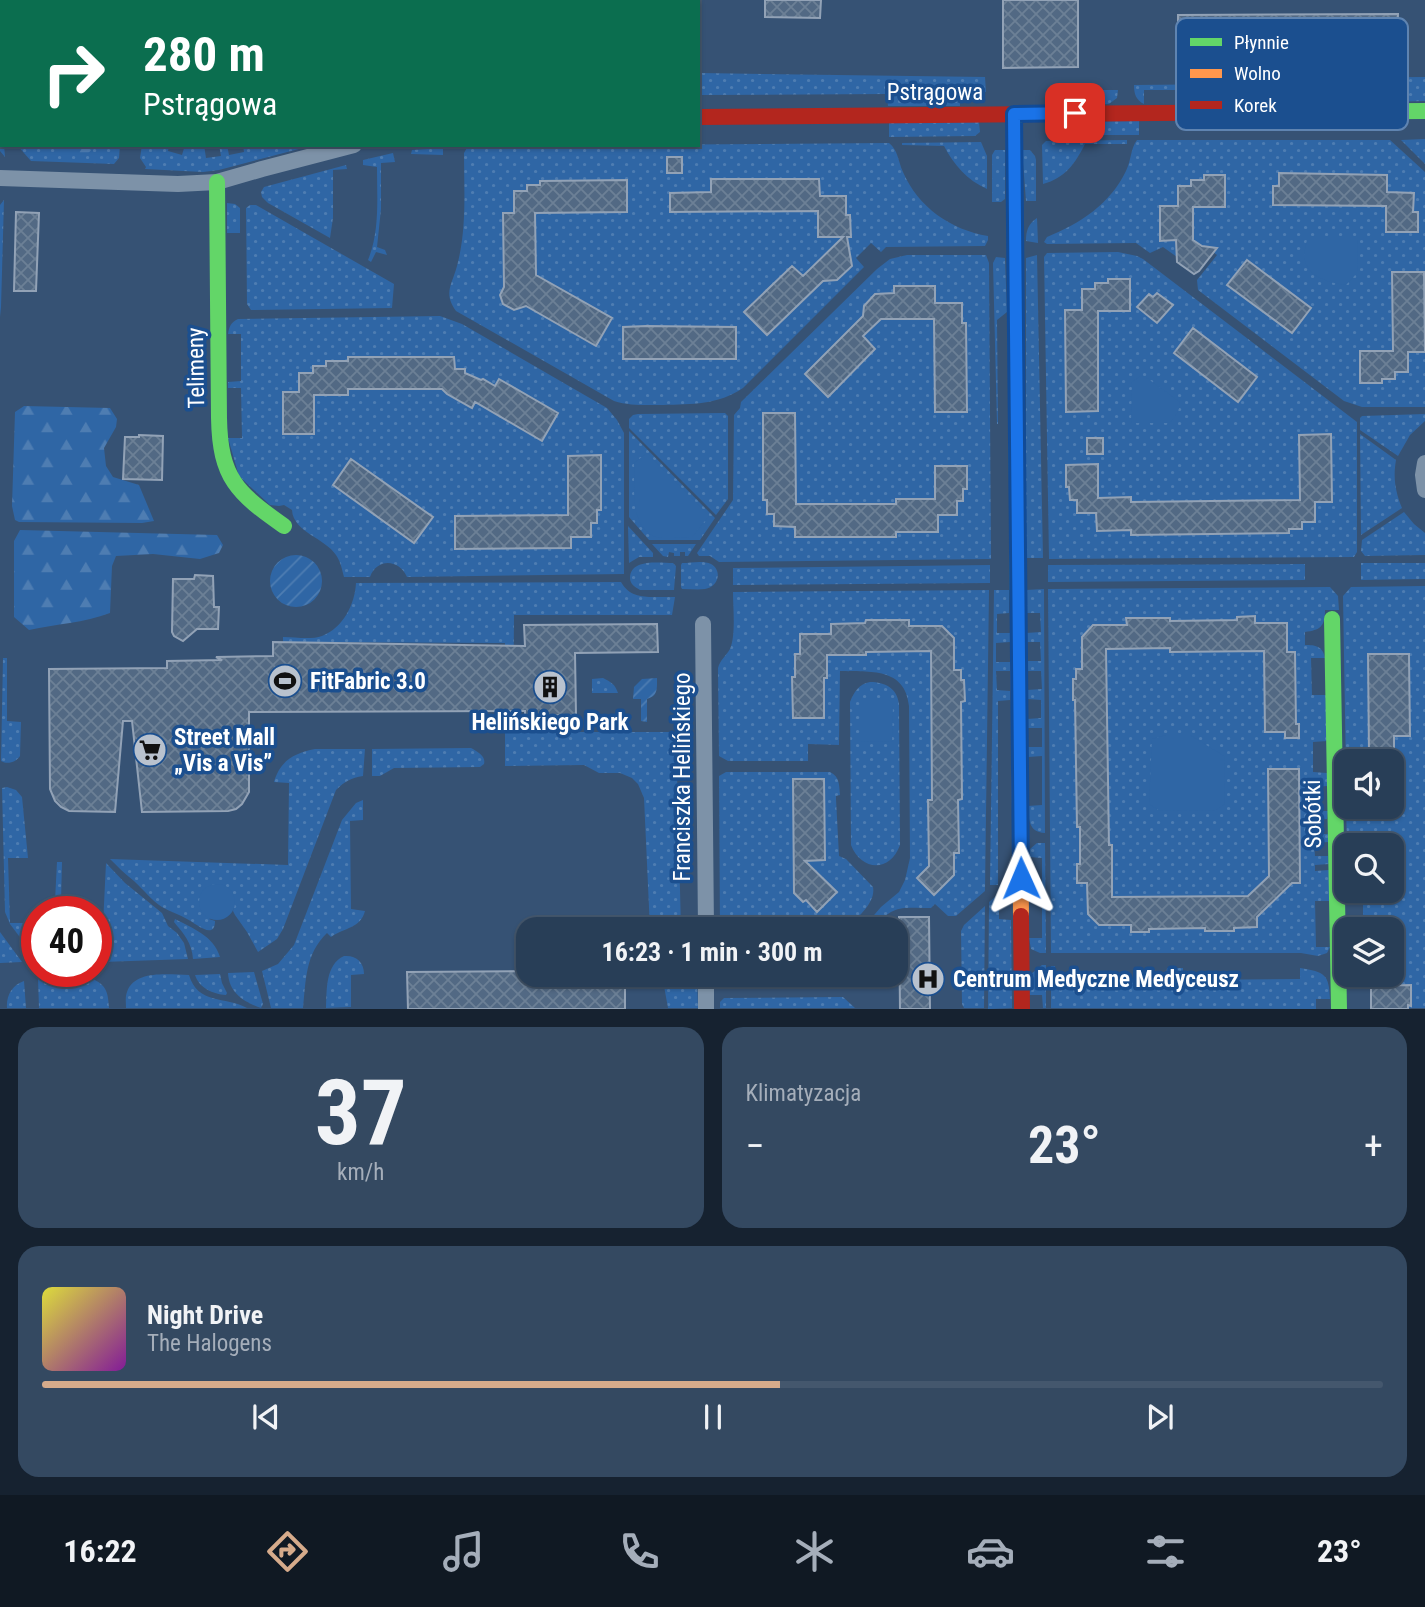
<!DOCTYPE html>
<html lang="pl">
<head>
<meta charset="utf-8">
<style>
  body { margin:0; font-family:"Roboto Condensed",sans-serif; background:#344961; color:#f1f3f6; height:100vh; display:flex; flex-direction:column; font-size:26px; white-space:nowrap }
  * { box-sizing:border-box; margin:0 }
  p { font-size:23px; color:#a5aeba }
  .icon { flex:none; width:38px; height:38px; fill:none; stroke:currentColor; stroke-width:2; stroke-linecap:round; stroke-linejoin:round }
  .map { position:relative; height:1009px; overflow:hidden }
  .details { display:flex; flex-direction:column; gap:18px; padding:18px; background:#162230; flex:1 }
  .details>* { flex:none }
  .hud { position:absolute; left:0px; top:0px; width:700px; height:147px; box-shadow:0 2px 5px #0004,0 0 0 2px #44576d; background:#0b6e4f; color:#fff; overflow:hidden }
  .fabs { position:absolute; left:1334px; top:749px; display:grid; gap:14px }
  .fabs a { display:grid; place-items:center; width:70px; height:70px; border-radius:14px; background:#283e57; box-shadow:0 2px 5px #0004,0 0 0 2px #44576d; font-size:35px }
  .speed { position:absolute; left:21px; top:896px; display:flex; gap:14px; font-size:35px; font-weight:700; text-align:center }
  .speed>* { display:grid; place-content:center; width:91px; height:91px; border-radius:50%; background:#283e57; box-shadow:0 2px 5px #0004,0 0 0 2px #44576d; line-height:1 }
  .speed .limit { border:10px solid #d22; background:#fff; color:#111 }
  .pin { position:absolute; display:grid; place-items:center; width:60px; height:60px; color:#fff; margin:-30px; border-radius:14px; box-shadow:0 4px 10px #0006 }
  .me { position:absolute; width:77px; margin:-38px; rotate:359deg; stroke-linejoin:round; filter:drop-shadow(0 0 5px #0008) }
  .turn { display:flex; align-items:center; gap:24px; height:147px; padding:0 28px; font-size:32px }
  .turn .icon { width:91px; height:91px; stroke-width:2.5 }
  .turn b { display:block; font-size:49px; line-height:60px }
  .big { font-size:52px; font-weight:700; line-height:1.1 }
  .details .tile { flex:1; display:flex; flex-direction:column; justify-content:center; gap:10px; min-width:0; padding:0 24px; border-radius:21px; background:#344961 }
  .details .dial { align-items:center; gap:0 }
  .dial b { font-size:91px; line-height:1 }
  .song { display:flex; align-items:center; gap:21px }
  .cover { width:84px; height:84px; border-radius:10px; background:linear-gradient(135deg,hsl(60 70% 55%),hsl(290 70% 35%)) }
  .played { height:7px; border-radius:4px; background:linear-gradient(90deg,#d6ab8b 55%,#44576d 55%) }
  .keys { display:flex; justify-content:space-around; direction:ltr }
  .heat { display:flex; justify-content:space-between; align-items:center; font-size:38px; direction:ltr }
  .details .tiles { flex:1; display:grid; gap:18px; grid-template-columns:1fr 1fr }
  .tile:last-child { grid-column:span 2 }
  .trip { position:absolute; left:516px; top:917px; width:392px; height:70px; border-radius:21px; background:#283e57; box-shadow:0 2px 5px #0004,0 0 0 2px #44576d; font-weight:700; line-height:70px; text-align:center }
  .tabs { display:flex; height:112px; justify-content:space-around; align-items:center; background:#101923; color:#a5aeba }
  .tabs .icon { width:49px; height:49px }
  .tabs .selected { color:#d6ab8b }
  .tabs b { font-size:32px; color:#f1f3f6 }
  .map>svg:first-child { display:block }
  .grass { fill:url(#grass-dots) }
  .forest { fill:url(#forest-firs) }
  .park { fill:#2f66a5 }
  .garden { fill:url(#garden-furrows) }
  .building { fill:url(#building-cross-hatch); stroke:#92a2b6; stroke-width:2 }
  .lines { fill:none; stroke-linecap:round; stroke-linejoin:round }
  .street { stroke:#7d92a8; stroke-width:16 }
  .fast { stroke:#63d668; stroke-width:16 }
  .slow { stroke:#ff974d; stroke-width:16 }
  .jam { stroke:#b3261e; stroke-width:16 }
  .route-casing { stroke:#114b97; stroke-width:18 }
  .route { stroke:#1a73e8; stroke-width:12 }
  .labels { text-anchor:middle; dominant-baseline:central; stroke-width:7; stroke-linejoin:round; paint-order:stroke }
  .street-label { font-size:23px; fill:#fff; stroke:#1b4f8f }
  .poi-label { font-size:23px; font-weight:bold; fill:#fff; stroke:#1b4f8f; text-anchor:start }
  .key { fill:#1b4f8f; stroke:#5f84b1; stroke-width:2 }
  .key-label { font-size:19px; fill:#fff }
</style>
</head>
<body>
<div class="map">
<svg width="1425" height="1009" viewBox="0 0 1425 1009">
  <defs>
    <pattern id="grass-dots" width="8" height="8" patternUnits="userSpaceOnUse" patternTransform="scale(1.75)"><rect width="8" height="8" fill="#2f66a5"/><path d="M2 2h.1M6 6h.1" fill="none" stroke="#4e7db2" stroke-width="1.8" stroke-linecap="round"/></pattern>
    <pattern id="forest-firs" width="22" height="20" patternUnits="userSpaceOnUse" patternTransform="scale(1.75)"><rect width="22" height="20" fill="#2f66a5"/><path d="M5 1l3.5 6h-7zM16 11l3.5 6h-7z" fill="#4e7db2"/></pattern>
    <pattern id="garden-furrows" width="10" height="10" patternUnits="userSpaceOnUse" patternTransform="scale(1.75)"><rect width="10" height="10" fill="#2f66a5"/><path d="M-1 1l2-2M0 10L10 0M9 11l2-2" fill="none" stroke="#4e7db2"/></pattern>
    <pattern id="building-cross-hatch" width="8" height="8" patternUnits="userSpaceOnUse" patternTransform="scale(1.75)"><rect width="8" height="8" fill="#526984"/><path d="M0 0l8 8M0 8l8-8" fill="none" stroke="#6c8096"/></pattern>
  </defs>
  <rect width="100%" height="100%" fill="#365274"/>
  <path class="grass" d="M0,0H3L0,118L2,145H4L5,157L0,151Z
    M698,73L985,77L986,92L960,91V106H888L887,94L698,95Z
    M1425,77V101L1385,102L1384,89H1314L1313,103H1307C1297,95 1295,90 1295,78Z
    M1277,78L1276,95L1264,104H1258L1257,90H1144V104C1136,100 1134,94 1134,85L1238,84L1241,79Z
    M1055,90H1118L1117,98L1109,104L1047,105V99Z
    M1139,121V135H1052L1048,132L1047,122Z
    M979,122L980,132L975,136L889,137V123Z
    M1425,139V164L1401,140Z
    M1127,140V144H1085C1075,164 1065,178 1043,184L1042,145L1046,141Z
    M1137,140H1390L1425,172V407H1362L1344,401L1198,290L1197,280L1217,255L1207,247L1177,257L1163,247L1150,253L1136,243L1047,244L1044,242L1047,237C1081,223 1110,204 1126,171C1131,161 1131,147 1137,140Z
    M981,142L987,156V189C967,180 954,165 944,146L902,145V143Z
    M889,143C898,150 898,161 903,172C918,207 951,230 988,236V240L985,246L886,247L881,252L871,243L856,258L864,267L743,388C718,405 692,404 663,405C646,405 630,406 614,401L456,311C443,293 452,285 457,266C467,229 464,190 464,153L468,146Z
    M17,145H120L119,158L114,164L31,161Z
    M142,145H169L168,151L182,155L185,145H204L206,158L221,156L219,145H227L229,155L244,152L243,145L262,146L314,145L219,170L203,172L145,169L146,167L140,158Z
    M443,148V155L411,154L412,150Z
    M995,150H1005V199L1001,202H992V155Z
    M1022,150H1030L1035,156L1036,160V201H1026Z
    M393,153L395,162L381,163V209L377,247L385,250L387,255L376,252L371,262L368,260C380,231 377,198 377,167L363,165V160Z
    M346,165L347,169L333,170V218L330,238L268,203L262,197L261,192L264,187Z
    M4,200L1,307L0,317V205Z
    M227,203L235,204L240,208V233H227Z
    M250,205H256L394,284L392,308L251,310L247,304L246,208Z
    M1037,218L1038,243L1026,241C1026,231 1028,224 1037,218Z
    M1118,252L1137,256L1143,259L1357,422V552L1354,557L1049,559L1044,257L1047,253Z
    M907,255H986L989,263L991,559L719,562L710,556H699L697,553L733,500L734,415L740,408L741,402L877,269L890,259Z
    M1037,255L1043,558H1026V258Z
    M996,257L1005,258L1007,312L997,320L998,424H997L993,263Z
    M440,316L462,324L607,408L617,420L624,433V574L407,577C399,559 377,558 370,577H344C342,570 341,562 336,555C325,538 293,532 292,510L284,505L279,506L270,505L239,476L228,438H242L241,388H228V382L241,381V334H228C229,327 231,322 238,319Z
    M725,413L728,416V499L716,515L629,428V419L633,415L638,414Z
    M1425,414V421L1410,435L1398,456L1360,430V418L1362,416Z
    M629,431L715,518L700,540H649L629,517Z
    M1360,434L1396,460C1393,477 1395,491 1402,508L1361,535Z
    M1404,512L1414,524L1425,533V555L1365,556L1361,551L1362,540Z
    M628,526L653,553V557H639L629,563Z
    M652,544H696L688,556H685V552H680V556H674V553L669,552L668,557L663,556Z
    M673,563L676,566L674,590H640C635,587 630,584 630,578C630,558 661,563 673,563Z
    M682,563C691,563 703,560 711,564C723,571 718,587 705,589C698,590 690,589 682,589L681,587V565Z
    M1361,563H1425V579L1361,580Z
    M1305,564V580L1048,582V565Z
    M990,565V583L733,585V568Z
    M621,582C632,602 654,596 675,597L672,615H514L513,732H676L681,929H650L644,798L638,784L632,778L620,773H599L584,765L505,766V643L283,642V637C295,637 311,640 322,636C343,628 355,604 356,583Z
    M1425,586V1008H1408V1005H1411V985L1364,986L1370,975H1391V929H1349V922L1355,919H1363V905L1347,904V891H1391V845H1347L1346,807H1391V761H1346V772L1343,596L1351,587Z
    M1330,587L1338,596L1339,610H1325C1325,627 1320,630 1305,632V645C1315,645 1323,646 1325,658H1311L1312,695H1326L1327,741L1313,742V772L1327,773V786L1313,787L1314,811H1328L1327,819L1314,820V834H1328V842L1314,843L1315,856H1328L1329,864L1315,865V871L1329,870V901H1315L1316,947H1330L1327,953L1318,956L1301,953H1051L1048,589Z
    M1044,589L1045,833C1028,832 1029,819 1028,806L1042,805V756L1028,757V747H1042V728H1027V719L1041,718V700L1027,699V690L1042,689L1041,671H1027V661H1041L1040,642H1026V633L1041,632L1040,613H1026V590Z
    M989,590L985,891L956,916H948L935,904L931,908C903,908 894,904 874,927L877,929H862L881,907L899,892L905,880L910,858L909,706C905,667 870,672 840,671L839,745L808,744V761H728L719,756L718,668C720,660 726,656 730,649C736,635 733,608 733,592Z
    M994,590H1009V613L997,614V633H1010V642L996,643V662H1010V671H996L997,690L1010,691V700L998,701V885H990Z
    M3,658H7V721L21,722L20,756C16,762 8,765 1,761Z
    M603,678C611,682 615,684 618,693H592V679Z
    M870,682C885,682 897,688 899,704L900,845C890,873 861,871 851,845L850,702C854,692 859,684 870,682Z
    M471,748C478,752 486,756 484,764L480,767L394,768L380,776H372V749Z
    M315,749H365L363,776C351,778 345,781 336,790L283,929L277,939L258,952L247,932L235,915L233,911L234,905L209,919L215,921C215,941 195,923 187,919C179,914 170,912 162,907C151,900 144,890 134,881C125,874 118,867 110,859L288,865L289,783L274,782C280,761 294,753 315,749Z
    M726,772H830C840,777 839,785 840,795L836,796V799L839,856L846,859L873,887C876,903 857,917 847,929H720L719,776Z
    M7,787L16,790L22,797L28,858H8L10,923H37V960L10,924L5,912L2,788Z
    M363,800V820L350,821L351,909L365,911C360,929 345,927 331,937L327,933C305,954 306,981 303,1008H271L262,971L278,964L294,945L342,820L356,803Z
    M1037,843H1045L1046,953H1040L1031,949L1029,938H1042V899L1029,900V891L1042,890V858L1029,857L1030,849Z
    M57,862H62L61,901H55Z
    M106,863L125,883L162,913L168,926L177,933L184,943L188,959L102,962L96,959V925H103Z
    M996,896L1011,897V899H999V919L1011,920L1012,1008L988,1009L989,902Z
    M985,906L984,1008H964L962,1004L961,931L964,925Z
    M175,919C192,928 214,936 220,957L193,959C192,943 184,934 174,922Z
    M0,932L22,962L0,963Z
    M344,956C356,955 364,962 364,974L351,975V1007L326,1008C327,990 325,965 344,956Z
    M1042,965H1046V1008H1043L1042,995H1029L1031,974Z
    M1051,966H1055V978L1166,980L1167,968H1183V980L1300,979V968C1325,972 1329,974 1330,999H1316V1009L1051,1008Z
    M254,972L263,1004L261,1008C244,1002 229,993 228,973Z
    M220,974L222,983L227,993L226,995C213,994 199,988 195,975Z
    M189,975C198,1005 225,996 247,1008H126C126,1003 125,997 127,992C135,969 170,975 189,975Z
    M662,975H697L698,1008H668Z
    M88,977C106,984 108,990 109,1008H39L38,978Z
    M24,981L26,1008H7C6,996 12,985 24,981Z
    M843,997L855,1008H720V1002L724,998Z"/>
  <path class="forest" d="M57,145H97L86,155L64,152Z
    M24,406L110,408L117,419L116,427L104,448L106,466L113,477L139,485L154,521L142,523L19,522L15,520L12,506L15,412Z
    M20,530L217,535L223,545L219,553L200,559L153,554L116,556L112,566L110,613C84,623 56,624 29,630L14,617V541Z"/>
  <path class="park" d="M1307,240H1358L1357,273L1346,285C1329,283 1307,277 1304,257C1304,252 1306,245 1307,240Z
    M1144,376L1180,402C1180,410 1175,418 1169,423H1131L1132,382L1139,377Z
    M647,453L709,516L692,537C682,537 661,540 653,536C629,524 635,485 634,463Z
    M861,700H889L893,704L892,742L861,741Z
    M1166,735H1190L1224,756L1225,804L1216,810L1160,811L1149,804L1152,739Z
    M199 902a18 18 0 1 1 36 0a18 18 0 1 1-36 0Z"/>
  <path class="garden" d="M270 581a26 26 0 1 1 52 0a26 26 0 1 1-52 0Z
    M657,678C657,689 658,696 647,699V722L641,721V699H633L634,687L642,679Z"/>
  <path class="building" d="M765,0H821L820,18L765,17Z
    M1003,0H1078V67L1003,68Z
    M1398,14L1397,46L1178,47V15Z
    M667,157H682V173H667Z
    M1279,173L1387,175V192L1414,193L1413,212H1418V232H1386V206L1273,205V186H1279Z
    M1204,175H1225V207H1193V240L1202,246L1217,248L1199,271L1194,274L1177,262L1176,240L1160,241V206H1178V186H1191V180H1204Z
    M711,179H819L820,196H846V215H850L851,237H847L852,266L837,280L823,281L767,335L744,312L792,266L803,276L843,237H818V211L670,212V193L711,192Z
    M627,180V212L535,213L536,275L612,318L596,346L526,306L514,310L503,304L500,295L504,287L503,213H514V191H527V185H540V181Z
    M16,212L39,213L36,291H14Z
    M1247,260L1311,308L1292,333L1227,285Z
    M1392,272H1424L1425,352H1408V372H1395V379H1382V383H1360V351H1393Z
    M1108,279H1130V311H1098V411L1066,412L1065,310H1082V289H1095V283H1108Z
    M894,286H935V303H962V323H966L967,412H935L934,319H881L863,336L875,349L828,397L805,374L863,316L864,306L875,294L894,293Z
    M1157,293L1173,305L1157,323L1137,307L1149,294L1153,297Z
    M646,326L736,327V359H623V327Z
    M1193,328L1257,377L1238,402L1174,353Z
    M348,357H454L455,369H465V373L481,380L483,379L495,386L499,379L558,413L542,441L475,402L472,408L447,394L442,389H348V395H314V434H283V392H299V373H313V366H326V361H348Z
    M763,413H795L796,504H896V499H935V466H967V489H963V501H957V515H938V532H896V537H795V527L774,526V514H767V500H763Z
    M1331,434L1332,502H1315V522H1302V529H1289V533L1131,535V530L1097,531L1096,513H1077V500H1070L1069,487H1066V465L1098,464V498L1131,497V502L1300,500L1299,435Z
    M139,435L163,436L162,480L123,479L125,437H139Z
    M1087,438H1103V454H1087Z
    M601,455V510H597V523H591V537H571V548L455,549V516L568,515V456Z
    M351,459L433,517L414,543L333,485Z
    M195,575L213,576L214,607H219L218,629H197L183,641L174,636L172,632L173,579H194Z
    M1255,616V623H1287V652H1295L1296,724H1299V738H1285V732H1265L1264,651L1170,652V648L1106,649L1109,845H1112V897L1248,896L1269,876L1268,769H1299L1300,883H1292L1257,917V927L1234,928V931H1205V928L1149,929V932H1131V925H1099L1088,914L1087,883H1077V864H1080V827H1077L1075,700H1073V679H1076V669H1082V637L1093,625H1127L1126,618H1170V621L1237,620V617Z
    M866,620H909V626H942L954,638V670H961V680H964L965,701L961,702L962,799L958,800L959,853H954V875L934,895L917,878L929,866L928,800H932L931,651L866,652V655H827V678H824V718H793L792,677H795V654H800V634H831V624L865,623Z
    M657,624L658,652L575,653L576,715L525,716V711L249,712V792L242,804L236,809L228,811L142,812L132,721H123L115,812L69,811L61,807L55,801L50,789L49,669L167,668V661L222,660L216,657L273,656V642L525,646L524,625Z
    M1368,654H1409L1410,736H1394V753L1369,754Z
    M793,779H824L825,860L805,861L837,892L817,912L806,900L803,902L794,893Z
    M899,917H929L930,1009H900Z
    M528,971V975H625V1009H408L407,972Z
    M1411,985V1006L1408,1005V1009H1371V986Z"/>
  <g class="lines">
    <path class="street" d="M0,178L178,184L217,182L262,169L354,145
      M1425,463L1423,475L1425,490
      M703,624L706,929
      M706,975V1009"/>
    <path class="fast" d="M1279,112L1425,111
      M1014,114L1018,602
      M217,182L219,418C220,478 237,493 284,526
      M1332,619L1339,1009"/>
    <path class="slow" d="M1018,602L1021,916"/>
    <path class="jam" d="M698,117L1279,112
      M1021,916L1022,1009"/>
  </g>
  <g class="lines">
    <defs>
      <path id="route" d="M1021,878L1014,114L1075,113"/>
    </defs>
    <use href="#route" class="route-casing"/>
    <use href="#route" class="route"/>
  </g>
  <defs>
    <symbol id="stadium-disc" viewBox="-11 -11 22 22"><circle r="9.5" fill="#b9c2ce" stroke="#1b4f8f"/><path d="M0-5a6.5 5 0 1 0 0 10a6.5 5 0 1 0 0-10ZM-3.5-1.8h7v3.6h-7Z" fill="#111"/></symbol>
    <symbol id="building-disc" viewBox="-11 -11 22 22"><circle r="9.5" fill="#b9c2ce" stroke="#1b4f8f"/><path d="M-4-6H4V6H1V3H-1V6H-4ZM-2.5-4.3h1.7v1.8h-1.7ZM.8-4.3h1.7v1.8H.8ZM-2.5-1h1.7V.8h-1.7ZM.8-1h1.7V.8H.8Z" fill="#111"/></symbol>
    <symbol id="supermarket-disc" viewBox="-11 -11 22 22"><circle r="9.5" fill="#b9c2ce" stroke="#1b4f8f"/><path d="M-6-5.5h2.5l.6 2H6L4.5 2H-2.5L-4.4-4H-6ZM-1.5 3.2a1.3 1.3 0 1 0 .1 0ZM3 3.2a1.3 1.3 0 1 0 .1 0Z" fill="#111"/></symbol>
    <symbol id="hospital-disc" viewBox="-11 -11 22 22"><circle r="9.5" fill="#b9c2ce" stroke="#1b4f8f"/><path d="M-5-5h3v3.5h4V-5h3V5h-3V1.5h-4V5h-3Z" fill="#111"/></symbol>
  </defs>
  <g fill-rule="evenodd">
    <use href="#stadium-disc" x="266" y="662" width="38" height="38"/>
    <use href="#building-disc" x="531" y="668" width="38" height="38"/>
    <use href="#supermarket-disc" x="131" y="731" width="38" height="38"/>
    <use href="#hospital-disc" x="909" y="960" width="38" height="38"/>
  </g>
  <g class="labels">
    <g class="street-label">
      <text x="935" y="92">Pstrągowa</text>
      <text transform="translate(196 368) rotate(-91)">Telimeny</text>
      <text transform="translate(682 777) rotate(-90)">Franciszka Helińskiego</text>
      <text transform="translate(1313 814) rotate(-91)">Sobótki</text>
    </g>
    <g class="poi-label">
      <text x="310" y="681">FitFabric 3.0</text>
      <text x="550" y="722" text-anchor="middle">Helińskiego Park</text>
      <text x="174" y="737">Street Mall<tspan x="174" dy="26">„Vis a Vis”</tspan></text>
      <text x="953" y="979">Centrum Medyczne Medyceusz</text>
    </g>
  </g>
  <rect x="1176" y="18" width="232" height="112" rx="10" class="key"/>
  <rect x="1190" y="38" width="32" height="8" fill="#63d668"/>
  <rect x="1190" y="69" width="32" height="9" fill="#ff974d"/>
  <rect x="1190" y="101" width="32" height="8" fill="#b3261e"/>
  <g class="key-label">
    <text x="1234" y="49">Płynnie</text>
    <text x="1234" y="80">Wolno</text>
    <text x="1234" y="112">Korek</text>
  </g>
</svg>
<div class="fabs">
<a><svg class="icon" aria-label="sound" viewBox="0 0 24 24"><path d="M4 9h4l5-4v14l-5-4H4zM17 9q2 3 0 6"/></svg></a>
<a><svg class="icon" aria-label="search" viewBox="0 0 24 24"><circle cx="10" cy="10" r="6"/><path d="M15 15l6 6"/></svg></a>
<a><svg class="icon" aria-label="layers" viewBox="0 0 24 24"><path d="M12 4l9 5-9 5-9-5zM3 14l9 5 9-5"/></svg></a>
</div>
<div class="speed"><div class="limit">40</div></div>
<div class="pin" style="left:1075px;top:113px;background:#d93025"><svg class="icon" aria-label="arrive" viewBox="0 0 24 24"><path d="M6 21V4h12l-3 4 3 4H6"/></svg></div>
<svg class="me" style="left:1021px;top:878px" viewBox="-20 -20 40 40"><path d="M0-17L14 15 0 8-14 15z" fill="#1a73e8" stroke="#fff" stroke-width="4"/></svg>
<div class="trip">16:23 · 1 min · 300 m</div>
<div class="hud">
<div class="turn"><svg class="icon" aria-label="right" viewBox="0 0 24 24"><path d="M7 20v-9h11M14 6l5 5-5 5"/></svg><div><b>280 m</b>Pstrągowa</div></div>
</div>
</div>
<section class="details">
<div class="tiles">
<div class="tile dial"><b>37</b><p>km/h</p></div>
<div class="tile"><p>Klimatyzacja</p>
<div class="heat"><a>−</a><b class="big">23°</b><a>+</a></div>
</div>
<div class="tile">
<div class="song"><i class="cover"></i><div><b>Night Drive</b><p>The Halogens</p></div></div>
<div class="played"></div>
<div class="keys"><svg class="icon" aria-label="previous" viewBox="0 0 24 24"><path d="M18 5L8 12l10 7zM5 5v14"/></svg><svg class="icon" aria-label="pause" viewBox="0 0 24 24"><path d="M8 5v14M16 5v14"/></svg><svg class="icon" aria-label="next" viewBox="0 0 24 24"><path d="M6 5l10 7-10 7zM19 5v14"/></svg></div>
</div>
</div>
</section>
<nav class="tabs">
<b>16:22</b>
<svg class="icon selected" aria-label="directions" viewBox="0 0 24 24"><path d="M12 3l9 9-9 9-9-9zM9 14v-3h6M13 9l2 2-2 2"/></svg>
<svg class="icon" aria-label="music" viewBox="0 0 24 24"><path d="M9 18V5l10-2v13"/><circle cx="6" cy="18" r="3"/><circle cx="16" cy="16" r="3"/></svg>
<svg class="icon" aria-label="phone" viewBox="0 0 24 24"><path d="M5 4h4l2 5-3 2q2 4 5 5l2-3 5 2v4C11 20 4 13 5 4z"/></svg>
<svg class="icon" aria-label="climate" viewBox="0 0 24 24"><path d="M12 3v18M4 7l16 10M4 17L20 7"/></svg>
<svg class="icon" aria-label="car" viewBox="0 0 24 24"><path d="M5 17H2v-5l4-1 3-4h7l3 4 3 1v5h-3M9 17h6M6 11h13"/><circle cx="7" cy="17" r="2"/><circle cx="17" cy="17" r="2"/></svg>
<svg class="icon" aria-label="filters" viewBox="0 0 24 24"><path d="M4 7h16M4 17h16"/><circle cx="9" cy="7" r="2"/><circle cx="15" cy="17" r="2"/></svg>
<b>23°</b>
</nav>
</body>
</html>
